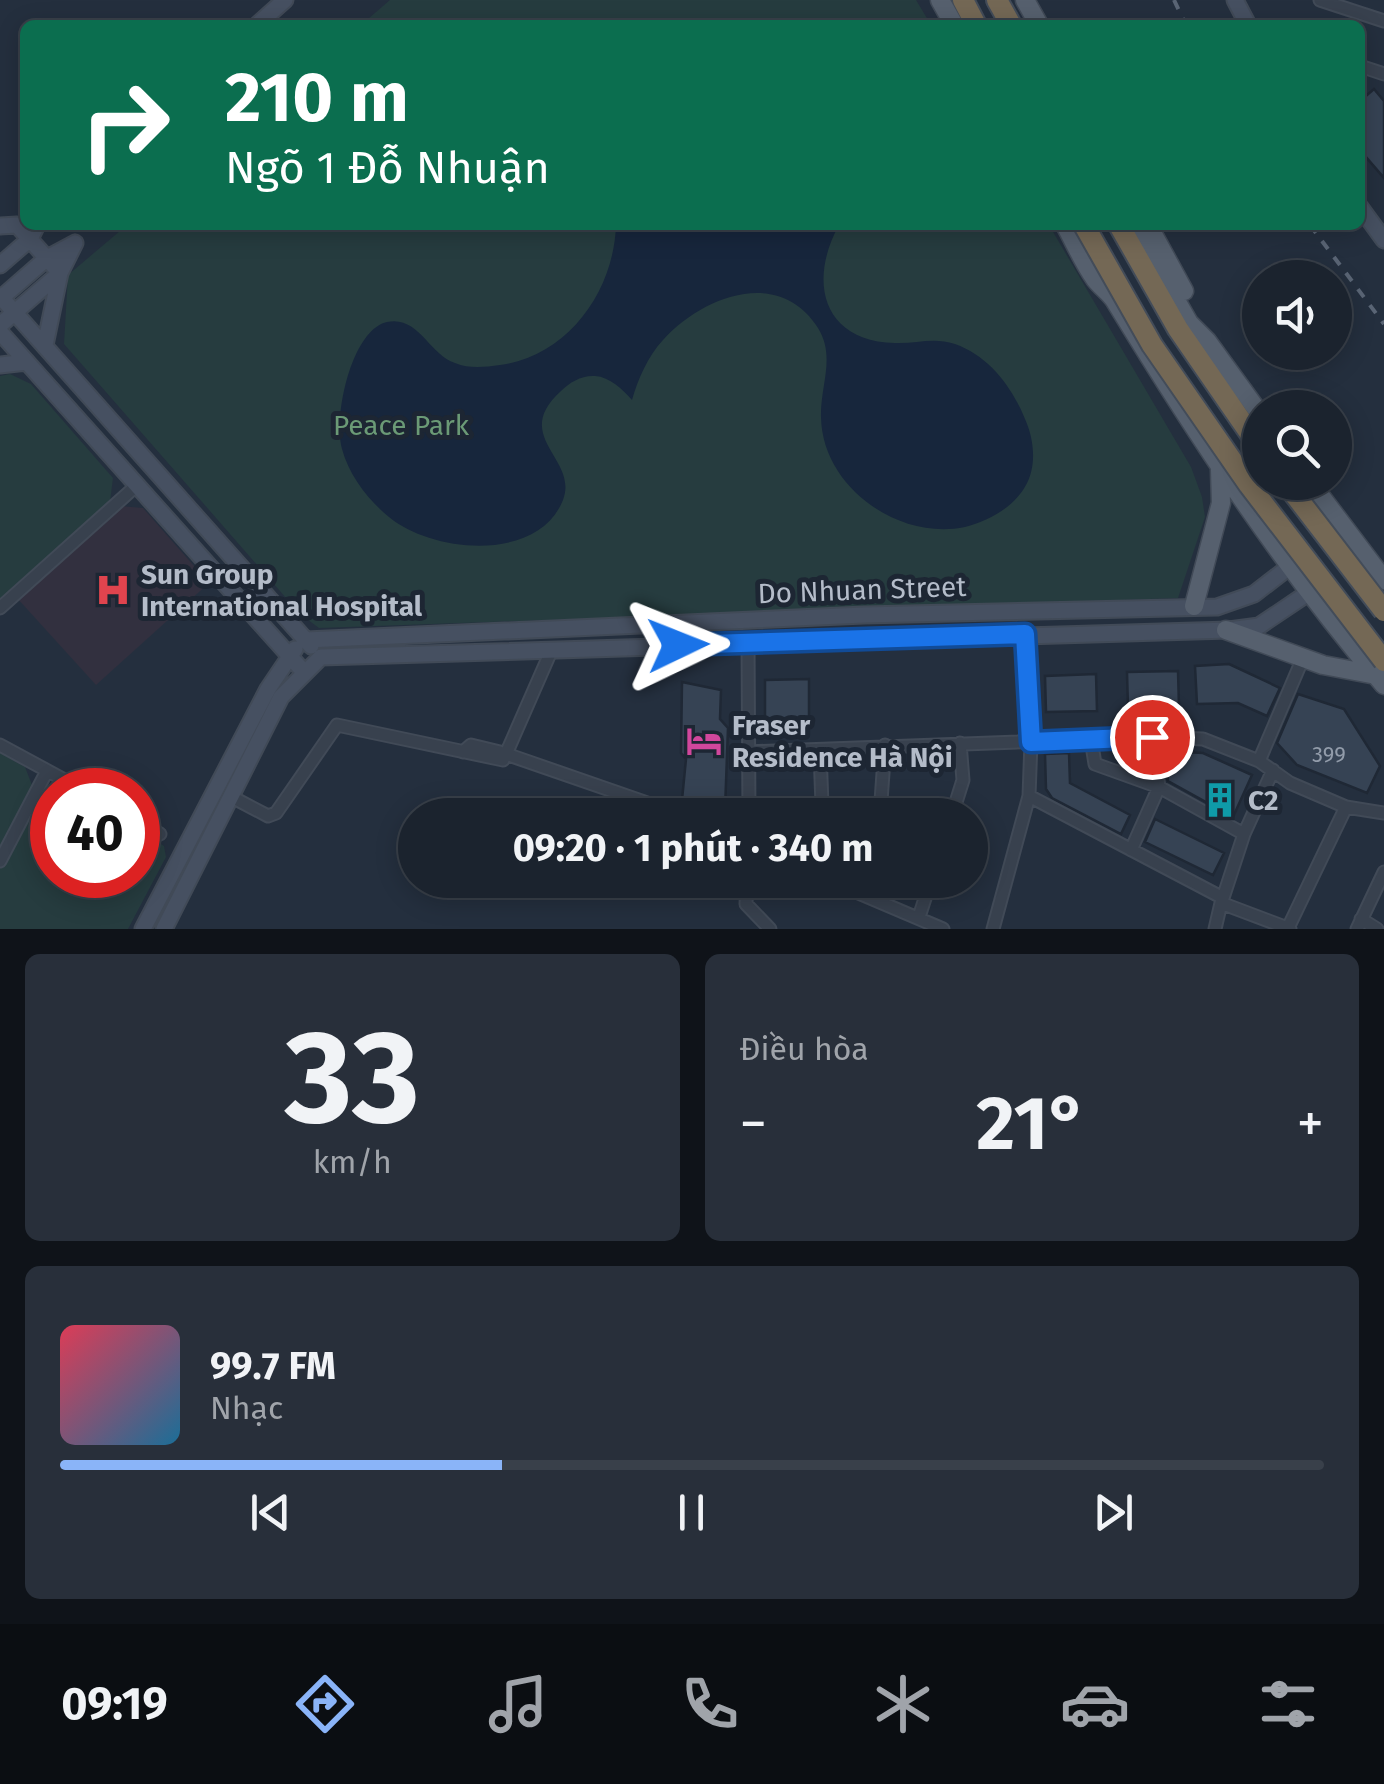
<!DOCTYPE html>
<html lang="vi">
<head>
<meta charset="utf-8">
<style>
  body { margin:0; font-family:"Fira Sans",sans-serif; background:#282f3a; color:#f1f3f6; height:100vh; display:flex; flex-direction:column; font-size:38px; white-space:nowrap }
  * { box-sizing:border-box; margin:0 }
  p { font-size:32px; color:#a0a4aa }
  .icon { flex:none; width:55px; height:55px; fill:none; stroke:currentColor; stroke-width:2; stroke-linecap:round; stroke-linejoin:round }
  .map { position:relative; height:929px; overflow:hidden }
  .side { display:flex; flex-direction:column; gap:25px; padding:25px; background:#0f1319; flex:1 }
  .side>* { flex:none }
  .banner { position:absolute; left:20px; top:20px; width:1345px; height:210px; border-radius:15px; box-shadow:0 5px 25px #0003,0 0 0 2px #39404a; background:#0b6e4f; color:#fff; overflow:hidden }
  .controls { position:absolute; left:1242px; top:260px; display:grid; gap:20px }
  .controls a { display:grid; place-items:center; width:110px; height:110px; border-radius:50%; background:#1b232e; box-shadow:0 5px 25px #0003,0 0 0 2px #39404a; font-size:50px }
  .speed { position:absolute; left:30px; top:768px; display:flex; gap:20px; font-size:50px; font-weight:700; text-align:center }
  .speed>* { display:grid; place-content:center; width:130px; height:130px; border-radius:50%; background:#1b232e; box-shadow:0 5px 25px #0003,0 0 0 2px #39404a; line-height:1 }
  .speed .limit { border:15px solid #d22; background:#fff; color:#111 }
  .pin { position:absolute; display:grid; place-items:center; width:85px; height:85px; color:#fff; margin:-42px; border:5px solid #fff; border-radius:50%; box-shadow:0 2px 10px #0007 }
  .me { position:absolute; width:110px; margin:-55px; rotate:88deg; stroke-linejoin:round; filter:drop-shadow(0 0 8px #0008) }
  .turn { display:flex; align-items:center; gap:35px; height:210px; padding:0 40px; font-size:45px }
  .turn .icon { width:130px; height:130px; stroke-width:2.5 }
  .turn b { display:block; font-size:70px; line-height:85px }
  .big { font-size:75px; font-weight:700; line-height:1.1 }
  .side .tile { flex:1; display:flex; flex-direction:column; justify-content:center; gap:15px; min-width:0; padding:0 35px; border-radius:15px; background:#282f3a }
  .side .dial { align-items:center; gap:0 }
  .dial b { font-size:130px; line-height:1 }
  .song { display:flex; align-items:center; gap:30px }
  .cover { width:120px; height:120px; border-radius:15px; background:linear-gradient(135deg,hsl(350 70% 55%),hsl(200 70% 35%)) }
  .played { height:10px; border-radius:5px; background:linear-gradient(90deg,#8ab4f8 35%,#39404a 35%) }
  .keys { display:flex; justify-content:space-around; direction:ltr }
  .heat { display:flex; justify-content:space-between; align-items:center; font-size:55px; direction:ltr }
  .side .tiles { flex:1; display:grid; gap:25px; grid-template-columns:1fr 1fr }
  .tile:last-child { grid-column:span 2 }
  .trip { position:absolute; left:398px; top:798px; width:590px; height:100px; border-radius:50px; background:#1b232e; box-shadow:0 5px 25px #0003,0 0 0 2px #39404a; font-weight:700; line-height:100px; text-align:center }
  .tabs { display:flex; height:160px; justify-content:space-around; align-items:center; background:#0b0e12; color:#a0a4aa }
  .tabs .icon { width:70px; height:70px }
  .tabs .selected { color:#8ab4f8 }
  .tabs b { font-size:45px; color:#f1f3f6 }
  .map>svg:first-child { display:block }
  .medical { fill:#32303f }
  .green { fill:#263c3f }
  .water { fill:#17263c }
  .building { fill:#364354; stroke:#1f2835; stroke-width:2.5 }
  .lines { fill:none; stroke-linecap:round; stroke-linejoin:round }
  .street-casing { stroke:#414a57; stroke-width:15 }
  .secondary-casing { stroke:#414a57; stroke-width:19 }
  .primary-casing { stroke:#414a57; stroke-width:21 }
  .highway-casing { stroke:#434c59; stroke-width:24 }
  .street { stroke:#38414e; stroke-width:11 }
  .secondary { stroke:#465061; stroke-width:15 }
  .primary { stroke:#56606e; stroke-width:18 }
  .highway { stroke:#746855; stroke-width:20 }
  .rail { stroke:#5a6575; stroke-width:4; stroke-dasharray:10 10; stroke-linecap:butt }
  .highway-bridge-casing { stroke:#434c59; stroke-width:24; stroke-linecap:butt }
  .highway-bridge { stroke:#746855; stroke-width:20 }
  .route-casing { stroke:#114b97; stroke-width:25 }
  .route { stroke:#1a73e8; stroke-width:18 }
  .labels { text-anchor:middle; dominant-baseline:central; stroke-width:10; stroke-linejoin:round; paint-order:stroke }
  .number-label { font-size:22px; fill:#929caa }
  .park-label { font-size:28px; fill:#6b9a76; stroke:#1d2633 }
  .poi-label { font-size:28px; font-weight:bold; fill:#b4bcc9; stroke:#1d2633; text-anchor:start }
  .street-label { font-size:28px; fill:#b4bcc9; stroke:#1d2633 }
</style>
</head>
<body>
<div class="map">
<svg width="1384" height="929" viewBox="0 0 1384 929">
  <rect width="100%" height="100%" fill="#242f3e"/>
  <path class="medical" d="M120,506L143,508L209,583L96,685L17,598Z"/>
  <path class="green" d="M390,0H916L931,25H361Z
    M127,225H1049L1191,467L1202,497L1205,517L1178,598L319,628L300,614L64,344L68,275Z
    M10,374L31,384L113,478L110,502L0,602V376Z
    M0,753L25,767L32,785L0,847Z
    M50,785L59,790H52V875H138V829L164,846L166,857L128,929H0V865L40,788Z"/>
  <path class="water" d="M616,225H839C808,281 822,341 895,343C916,344 933,337 955,344C989,356 1012,387 1025,419C1034,439 1037,465 1026,485C1014,507 989,521 965,527C899,541 822,487 821,417C820,386 836,357 818,328C779,266 702,297 663,340C648,356 638,379 632,400C622,389 610,377 595,376C582,375 570,382 561,391C510,437 579,458 563,500C538,563 432,553 389,517C368,500 349,475 342,449C333,418 351,330 387,322C418,315 429,354 455,363C470,369 484,367 500,365C568,356 614,291 616,225Z"/>
  <path class="building" d="M1374,89L1384,101V178L1360,150V101Z
    M1229,664L1280,688L1267,716L1238,703L1197,704L1195,666Z
    M1178,671L1179,707L1128,708L1127,672Z
    M1096,674L1097,711L1046,712L1045,676Z
    M809,679V722H765V680Z
    M682,682L721,690L720,719L728,728L725,810H710L682,800L686,759L681,753Z
    M1298,694L1344,709L1380,766L1367,793L1297,765L1277,743Z
    M1185,752L1203,753L1252,775L1233,817L1168,781L1165,757Z
    M1069,753L1070,783L1130,815L1121,834L1052,798L1046,789L1045,754Z
    M1155,819L1224,853L1213,875L1145,842Z"/>
  <g class="lines">
    <defs>
      <path id="street" d="M1320,0L1384,21
        M1360,66L1384,74
        M0,608L136,486
        M748,642L749,815
        M552,649L506,754L682,815
        M1091,739L1095,764L1159,787L1244,834
        M0,745L83,790
        M820,751L822,805L848,815
        M463,752L471,745L500,752
        M747,752L1152,737L1203,739L1259,761L1290,783L1346,807L1384,813
        M1259,761L1303,658
        M230,796L268,816L276,813L337,725L503,760
        M1029,796L1223,898L1221,903
        M880,815L885,745
        M952,815L963,780L960,743
        M138,821L160,834
        M1131,850L1159,787L1152,737
        M0,861L47,771
        M747,880L746,904L770,929
        M828,880L943,929
        M1223,898L1244,834L1273,770
        M1221,903L1290,929
        M919,917L931,880
        M1361,919L1377,929
        M1288,928L1346,807
        M993,929L1029,796L1031,742L1025,634
        M1215,929L1221,903
        M1357,929L1384,872"/>
      <path id="secondary" d="M1235,0L1248,25
        M257,25L285,0
        M1360,207L1384,240
        M0,226L17,225L60,273L45,345
        M0,265L30,239L37,225
        M0,296L311,646
        M0,299L47,258L75,243
        M0,325L60,273L75,243
        M0,332L303,671
        M0,365L27,362
        M306,640L864,615L1217,607L1254,594L1289,567
        M321,657L1229,630L1259,626L1308,593
        M143,929L268,689L295,649
        M164,929L281,697L321,657"/>
      <path id="primary" d="M940,0L954,25
        M1025,0L1039,25
        M1065,225C1075,243 1083,262 1095,279C1101,287 1110,293 1115,301C1197,436 1282,565 1384,685
        M1133,225L1189,323L1207,341L1260,414
        M1148,225L1184,291
        M1310,482L1384,580
        M1194,606L1221,503L1220,470
        M1226,630L1323,665L1376,675"/>
      <path id="highway" d="M963,0L976,25
        M997,0L1011,25
        M1119,225L1178,329L1260,448"/>
    </defs>
    <use href="#street" class="street-casing"/>
    <use href="#secondary" class="secondary-casing"/>
    <use href="#primary" class="primary-casing"/>
    <use href="#highway" class="highway-casing"/>
    <use href="#street" class="street"/>
    <use href="#secondary" class="secondary"/>
    <use href="#primary" class="primary"/>
    <use href="#highway" class="highway"/>
    <path class="rail" d="M1174,0L1186,25
      M1310,225L1384,324"/>
    <defs>
      <path id="highway-bridge" d="M1084,225L1152,345L1249,485L1384,661
        M1285,482L1384,611"/>
    </defs>
    <use href="#highway-bridge" class="highway-bridge-casing"/>
    <use href="#highway-bridge" class="highway-bridge"/>
  </g>
  <g class="lines">
    <defs>
      <path id="route" d="M678,645L1025,634L1031,742L1152,737"/>
    </defs>
    <use href="#route" class="route-casing"/>
    <use href="#route" class="route"/>
  </g>
  <defs>
    <symbol id="hospital-bare" viewBox="-9 -9 18 18"><path d="M-5-5h3v3.5h4V-5h3V5h-3V1.5h-4V5h-3Z" fill="#e0444e" stroke="#1d2633" stroke-width="2.5" paint-order="stroke"/></symbol>
    <symbol id="hotel-bare" viewBox="-9 -9 18 18"><path d="M-6-4.5h1.5V1H6V5H4.5V3h-9V5H-6ZM-4 0a1.8 1.8 0 1 1 3.6 0ZM.5 0V-2.5h3Q6-2.5 6 0Z" fill="#d1479c" stroke="#1d2633" stroke-width="2.5" paint-order="stroke"/></symbol>
    <symbol id="building-bare" viewBox="-9 -9 18 18"><path d="M-4-6H4V6H1V3H-1V6H-4ZM-2.5-4.3h1.7v1.8h-1.7ZM.8-4.3h1.7v1.8H.8ZM-2.5-1h1.7V.8h-1.7ZM.8-1h1.7V.8H.8Z" fill="#0f9aa8" stroke="#1d2633" stroke-width="2.5" paint-order="stroke"/></symbol>
  </defs>
  <g fill-rule="evenodd">
    <use href="#hospital-bare" x="88" y="565" width="50" height="50"/>
    <use href="#hotel-bare" x="679" y="716" width="50" height="50"/>
    <use href="#building-bare" x="1195" y="775" width="50" height="50"/>
  </g>
  <g class="labels">
    <g class="number-label">
      <text x="1329" y="754">399</text>
    </g>
    <g class="park-label">
      <text x="401" y="425">Peace Park</text>
    </g>
    <g class="poi-label">
      <text x="141" y="574">Sun Group<tspan x="141" dy="32">International Hospital</tspan></text>
      <text x="732" y="725">Fraser<tspan x="732" dy="32">Residence Hà Nội</tspan></text>
      <text x="1248" y="800">C2</text>
    </g>
    <g class="street-label">
      <text transform="translate(862 590) rotate(-2)">Do Nhuan Street</text>
    </g>
  </g>
</svg>
<div class="controls">
<a><svg class="icon" aria-label="sound" viewBox="0 0 24 24"><path d="M4 9h4l5-4v14l-5-4H4zM17 9q2 3 0 6"/></svg></a>
<a><svg class="icon" aria-label="search" viewBox="0 0 24 24"><circle cx="10" cy="10" r="6"/><path d="M15 15l6 6"/></svg></a>
</div>
<div class="speed"><div class="limit">40</div></div>
<div class="pin" style="left:1152px;top:737px;background:#d93025"><svg class="icon" aria-label="arrive" viewBox="0 0 24 24"><path d="M6 21V4h12l-3 4 3 4H6"/></svg></div>
<svg class="me" style="left:678px;top:645px" viewBox="-20 -20 40 40"><path d="M0-17L14 15 0 8-14 15z" fill="#1a73e8" stroke="#fff" stroke-width="4"/></svg>
<div class="trip">09:20 · 1 phút · 340 m</div>
<div class="banner">
<div class="turn"><svg class="icon" aria-label="right" viewBox="0 0 24 24"><path d="M7 20v-9h11M14 6l5 5-5 5"/></svg><div><b>210 m</b>Ngõ 1 Đỗ Nhuận</div></div>
</div>
</div>
<section class="side">
<div class="tiles">
<div class="tile dial"><b>33</b><p>km/h</p></div>
<div class="tile"><p>Điều hòa</p>
<div class="heat"><a>−</a><b class="big">21°</b><a>+</a></div>
</div>
<div class="tile">
<div class="song"><i class="cover"></i><div><b>99.7 FM</b><p>Nhạc</p></div></div>
<div class="played"></div>
<div class="keys"><svg class="icon" aria-label="previous" viewBox="0 0 24 24"><path d="M18 5L8 12l10 7zM5 5v14"/></svg><svg class="icon" aria-label="pause" viewBox="0 0 24 24"><path d="M8 5v14M16 5v14"/></svg><svg class="icon" aria-label="next" viewBox="0 0 24 24"><path d="M6 5l10 7-10 7zM19 5v14"/></svg></div>
</div>
</div>
</section>
<nav class="tabs">
<b>09:19</b>
<svg class="icon selected" aria-label="directions" viewBox="0 0 24 24"><path d="M12 3l9 9-9 9-9-9zM9 14v-3h6M13 9l2 2-2 2"/></svg>
<svg class="icon" aria-label="music" viewBox="0 0 24 24"><path d="M9 18V5l10-2v13"/><circle cx="6" cy="18" r="3"/><circle cx="16" cy="16" r="3"/></svg>
<svg class="icon" aria-label="phone" viewBox="0 0 24 24"><path d="M5 4h4l2 5-3 2q2 4 5 5l2-3 5 2v4C11 20 4 13 5 4z"/></svg>
<svg class="icon" aria-label="climate" viewBox="0 0 24 24"><path d="M12 3v18M4 7l16 10M4 17L20 7"/></svg>
<svg class="icon" aria-label="car" viewBox="0 0 24 24"><path d="M5 17H2v-5l4-1 3-4h7l3 4 3 1v5h-3M9 17h6M6 11h13"/><circle cx="7" cy="17" r="2"/><circle cx="17" cy="17" r="2"/></svg>
<svg class="icon" aria-label="filters" viewBox="0 0 24 24"><path d="M4 7h16M4 17h16"/><circle cx="9" cy="7" r="2"/><circle cx="15" cy="17" r="2"/></svg>
</nav>
</body>
</html>
